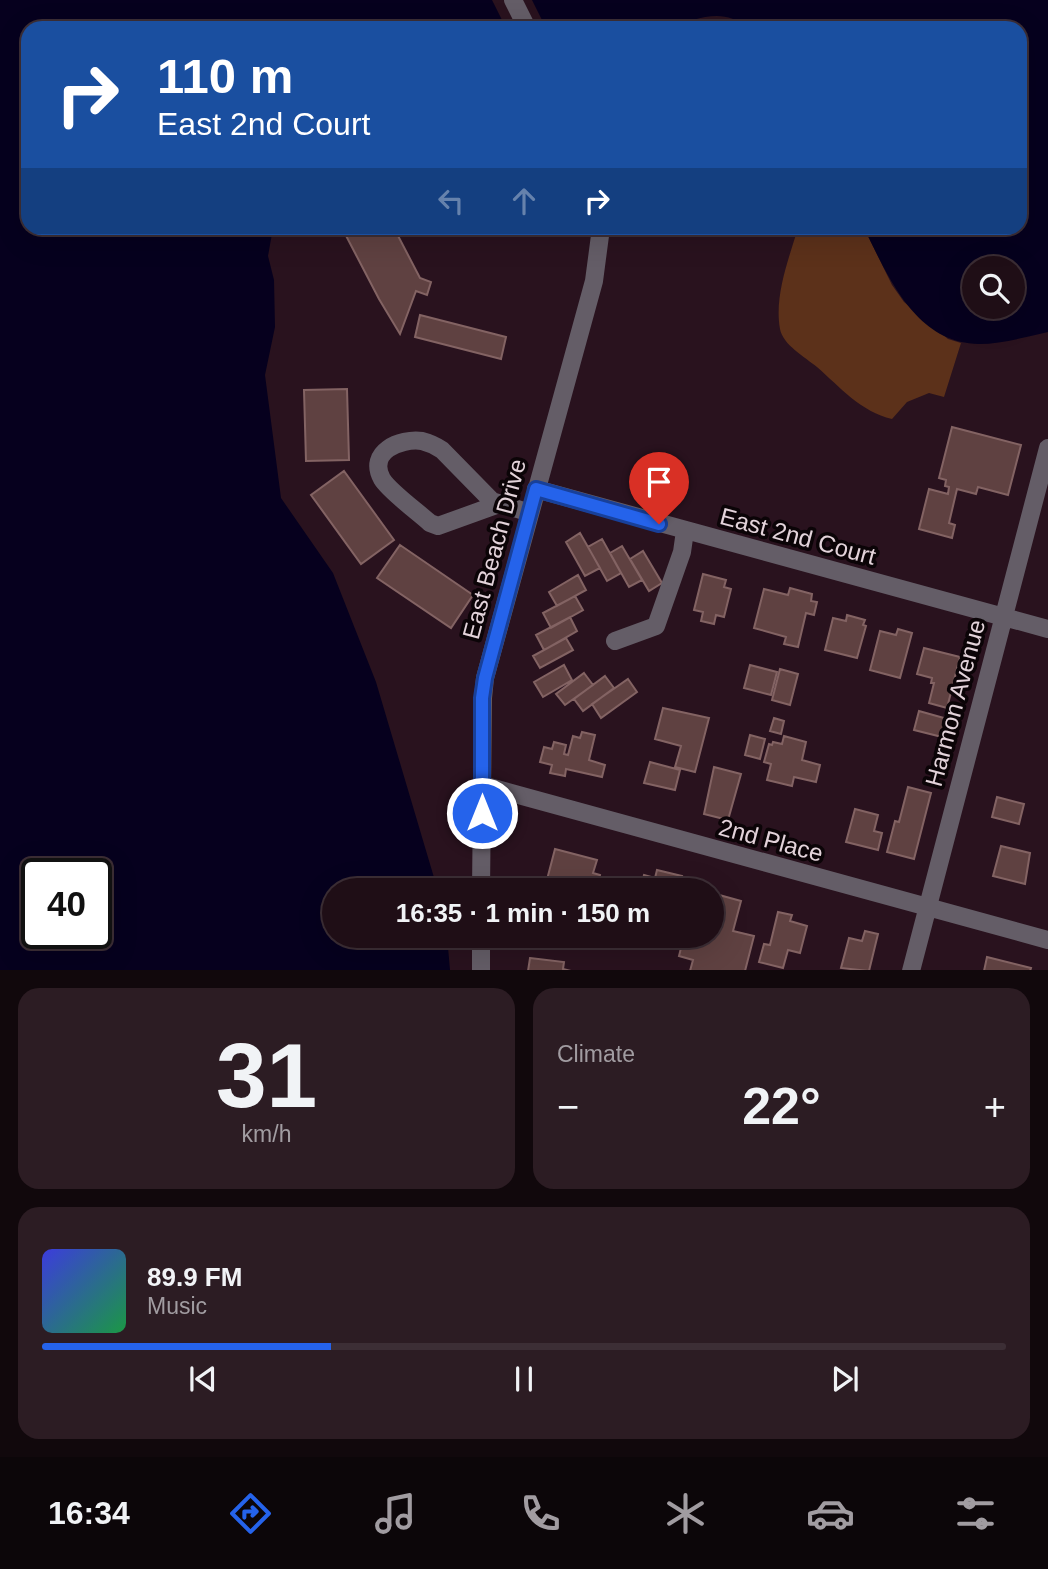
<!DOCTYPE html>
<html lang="en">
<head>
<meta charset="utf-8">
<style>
  body { margin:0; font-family:Helvetica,sans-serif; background:#2c1c23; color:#f1f3f6; height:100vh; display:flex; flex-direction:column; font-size:26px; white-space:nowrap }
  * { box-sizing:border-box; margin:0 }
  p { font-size:23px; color:#a19ca1 }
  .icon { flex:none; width:38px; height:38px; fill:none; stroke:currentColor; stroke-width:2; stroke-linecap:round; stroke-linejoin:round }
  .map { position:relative; height:970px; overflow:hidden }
  .details { display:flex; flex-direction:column; gap:18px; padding:18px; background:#11080c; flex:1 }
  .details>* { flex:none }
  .banner { position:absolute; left:21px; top:21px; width:1006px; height:214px; border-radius:21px; box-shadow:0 7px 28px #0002,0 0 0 2px #3c2e35; background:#1a4fa0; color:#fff; overflow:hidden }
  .fabs { position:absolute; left:962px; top:256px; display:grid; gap:14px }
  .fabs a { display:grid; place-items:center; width:63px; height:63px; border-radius:50%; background:#1f0e16; box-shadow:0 7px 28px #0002,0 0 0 2px #3c2e35; font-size:35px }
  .speed { position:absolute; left:21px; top:858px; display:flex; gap:14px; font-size:35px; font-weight:700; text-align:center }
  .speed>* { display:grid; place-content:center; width:91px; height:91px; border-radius:50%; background:#1f0e16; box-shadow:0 7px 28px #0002,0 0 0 2px #3c2e35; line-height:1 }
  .speed .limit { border:4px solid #111; border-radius:10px; background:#fff; color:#111 }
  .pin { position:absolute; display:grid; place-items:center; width:60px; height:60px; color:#fff; margin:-72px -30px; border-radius:50% 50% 50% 0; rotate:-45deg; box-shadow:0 0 7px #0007 }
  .pin .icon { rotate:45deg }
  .me { position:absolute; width:77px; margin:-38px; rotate:0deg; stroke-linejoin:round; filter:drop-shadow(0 0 5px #0008) }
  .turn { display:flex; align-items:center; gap:24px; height:147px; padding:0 21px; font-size:32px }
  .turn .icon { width:91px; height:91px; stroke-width:2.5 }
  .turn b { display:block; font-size:49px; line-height:60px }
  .lanes { display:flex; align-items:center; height:66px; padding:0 21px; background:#0003; justify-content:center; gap:35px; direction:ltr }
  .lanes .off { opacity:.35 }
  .big { font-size:52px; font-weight:700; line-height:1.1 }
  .details .widget { flex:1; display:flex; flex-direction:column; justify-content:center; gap:10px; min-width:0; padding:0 24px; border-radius:21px; background:#2c1c23 }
  .details .dial { align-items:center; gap:0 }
  .dial b { font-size:91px; line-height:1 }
  .song { display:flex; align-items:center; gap:21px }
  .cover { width:84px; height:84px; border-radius:10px; background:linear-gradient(135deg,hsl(240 70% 55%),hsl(140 70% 35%)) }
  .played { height:7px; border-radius:4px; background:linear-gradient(90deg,#2563eb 30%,#3c2e35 30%) }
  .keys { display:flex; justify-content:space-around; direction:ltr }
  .heat { display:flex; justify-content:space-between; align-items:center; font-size:38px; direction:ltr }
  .details .tiles { flex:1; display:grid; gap:18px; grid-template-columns:1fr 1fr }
  .widget:last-child { grid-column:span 2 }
  .trip { position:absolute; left:322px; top:878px; width:402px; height:70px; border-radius:35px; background:#1f0e16; box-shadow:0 7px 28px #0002,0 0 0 2px #3c2e35; font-weight:700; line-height:70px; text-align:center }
  .dock { display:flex; height:112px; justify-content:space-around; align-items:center; background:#0c0609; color:#a19ca1 }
  .dock .icon { width:49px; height:49px }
  .dock .on { color:#2563eb }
  .dock b { font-size:32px; color:#f1f3f6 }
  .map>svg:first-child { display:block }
  .green { fill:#5c311a }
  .water { fill:#06001e; fill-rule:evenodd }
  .pier { fill:#29121e }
  .building { fill:#5f4141; stroke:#836363; stroke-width:2 }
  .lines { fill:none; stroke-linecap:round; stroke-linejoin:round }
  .minor { stroke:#645d67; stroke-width:18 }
  .route-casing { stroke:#184099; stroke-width:18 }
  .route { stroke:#2563eb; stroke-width:12 }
  .labels { text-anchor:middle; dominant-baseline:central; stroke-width:7; stroke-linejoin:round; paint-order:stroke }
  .street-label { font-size:24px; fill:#e3d3da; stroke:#0b0407 }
</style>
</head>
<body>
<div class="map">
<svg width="1048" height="971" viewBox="0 0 1048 971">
  <rect width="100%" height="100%" fill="#29121e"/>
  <path class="green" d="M798,228H864L892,285L904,302L948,339L961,343L944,397L929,393L907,402L892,419C861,412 840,387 817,367C805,357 783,345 780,329C774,296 789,258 798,228Z"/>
  <path class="water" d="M0,0H1048V332C1025,337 1002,344 979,344C915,343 888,276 864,228H1020V28H746C727,7 694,18 673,28H28V228H273L268,256L274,280L275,327L265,375L281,498L333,573L376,682L438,891H334V936H447L450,970L0,971ZM975,268H1013V306H975ZM37,873H96V933H37Z"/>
  <path class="pier" d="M492,0H532L546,28H506Z"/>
  <path class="building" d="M342,228H394L420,278L431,282L427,295L416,291L400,334L379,299Z
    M420,315L506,337L501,359L415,337Z
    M347,389L349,460L306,461L304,390Z
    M952,427L1021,445L1008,495L978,487L976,494L957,489L949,523L955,525L952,538L919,529L929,489L948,494L949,487L945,486L946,480L939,478Z
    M344,471L394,540L361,564L311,495Z
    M580,533L600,568L585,576L566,542Z
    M602,539L621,573L607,581L588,547Z
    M400,545L473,595L451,628L377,578Z
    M622,546L642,580L629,587L610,553Z
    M643,551L662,583L649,591L630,559Z
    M703,574L726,580L724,587L731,589L724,617L716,615L714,624L701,621L703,612L694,610Z
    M578,575L586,590L557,606L549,592Z
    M790,588L812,594L811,601L817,602L814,615L806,613L798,647L784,644L786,637L754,628L764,589L788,595Z
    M575,596L583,610L551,628L543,613Z
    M847,615L865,620L863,625L866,626L857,658L825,650L833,618L846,621Z
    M570,617L577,631L544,650L536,635Z
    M898,629L912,633L900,678L870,670L880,631L896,635Z
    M566,638L573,650L540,668L533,656Z
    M924,648L960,657L947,708L929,703L934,683H931L932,678L917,674Z
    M564,665L572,680L543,697L534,682Z
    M750,665L777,672L771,695L744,688Z
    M780,669L798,674L790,705L772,700Z
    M584,673L593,685L565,705L556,694Z
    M605,676L614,688L583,711L574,699Z
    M628,679L637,692L601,718L592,704Z
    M663,708L709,718L695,772L675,767L681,746L655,739Z
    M919,711L951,720L946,738L914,730Z
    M774,718L784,721L781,734L770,731Z
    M582,732L595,735L589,760L605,765L602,777L566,769L565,776L550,773L552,765L540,762L544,747L552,749L554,742L566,745L564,754L568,755L573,736L580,738Z
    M750,735L765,739L760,759L745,755Z
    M784,736L806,742L802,760L820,765L816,782L794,777L792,786L767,780L771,764L764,762L769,744L772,745L773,742L782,744Z
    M650,762L680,770L675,790L644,783Z
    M714,767L741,774L728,820L704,814Z
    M908,787L931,793L914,859L887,852L895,821L899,822Z
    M997,797L1024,804L1019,824L992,817Z
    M855,809L878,815L874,831L882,833L878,850L846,842Z
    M1001,846L1030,853L1025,884L993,876Z
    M555,849L597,860L593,873L600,875L597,890L590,888L589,891H544Z
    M657,870L682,876L678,891H640L644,875L655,878Z
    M712,893L741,901L733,931L754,936L745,971H690L693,960L679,956L684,936H712Z
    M778,912L792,915L790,921L807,926L800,953L788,950L783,968L759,962L764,944L770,945Z
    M865,931L878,934L869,971L841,968L849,938L862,941Z
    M987,957L1031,968L1030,971H984Z
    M530,958L564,962L563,969L571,971H528Z"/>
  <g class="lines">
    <path class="minor" d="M513,0L527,28
      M536,489L1048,629
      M499,504L438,526L430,523C418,512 389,491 382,479C367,452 400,438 422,441C430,443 436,446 442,450L492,501L530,513
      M615,641L656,626L682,552L685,531
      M482,785L1048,940
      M481,891L483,698L485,678L594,281L601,228
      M481,971V936
      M911,971L1048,448"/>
  </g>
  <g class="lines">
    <defs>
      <path id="route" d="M482,813V698L485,678L536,489L659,524"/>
    </defs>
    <use href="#route" class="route-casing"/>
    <use href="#route" class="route"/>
  </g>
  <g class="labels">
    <g class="street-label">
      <text transform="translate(798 536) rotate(15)">East 2nd Court</text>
      <text transform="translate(494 549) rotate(-75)">East Beach Drive</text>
      <text transform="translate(955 703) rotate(-75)">Harmon Avenue</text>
      <text transform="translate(771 840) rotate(15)">2nd Place</text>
    </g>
  </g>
</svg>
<div class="fabs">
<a><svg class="icon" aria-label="search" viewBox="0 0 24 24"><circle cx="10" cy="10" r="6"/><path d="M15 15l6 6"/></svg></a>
</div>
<div class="speed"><div class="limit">40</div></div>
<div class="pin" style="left:659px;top:524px;background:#d93025"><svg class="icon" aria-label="arrive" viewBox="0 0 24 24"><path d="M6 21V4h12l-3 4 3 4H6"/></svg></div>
<svg class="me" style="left:482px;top:813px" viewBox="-20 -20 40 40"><circle r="17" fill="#2563eb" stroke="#fff" stroke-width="3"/><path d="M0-11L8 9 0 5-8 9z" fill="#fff"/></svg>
<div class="trip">16:35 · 1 min · 150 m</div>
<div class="banner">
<div class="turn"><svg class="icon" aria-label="right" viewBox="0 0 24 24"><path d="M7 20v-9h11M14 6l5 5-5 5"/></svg><div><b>110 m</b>East 2nd Court</div></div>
<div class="lanes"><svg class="icon off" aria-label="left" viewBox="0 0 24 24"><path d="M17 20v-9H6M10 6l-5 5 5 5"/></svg><svg class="icon off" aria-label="ahead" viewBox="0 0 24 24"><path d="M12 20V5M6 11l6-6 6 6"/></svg><svg class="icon" aria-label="right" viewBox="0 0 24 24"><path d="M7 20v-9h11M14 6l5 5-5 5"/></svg></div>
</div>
</div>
<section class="details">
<div class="tiles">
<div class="widget dial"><b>31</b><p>km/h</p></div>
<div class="widget"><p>Climate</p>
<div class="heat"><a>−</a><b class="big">22°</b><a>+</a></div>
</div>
<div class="widget">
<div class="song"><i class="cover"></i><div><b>89.9 FM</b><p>Music</p></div></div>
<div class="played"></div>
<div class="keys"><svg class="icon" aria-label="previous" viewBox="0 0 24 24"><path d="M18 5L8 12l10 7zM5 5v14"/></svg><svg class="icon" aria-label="pause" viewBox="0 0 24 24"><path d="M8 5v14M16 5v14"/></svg><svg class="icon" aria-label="next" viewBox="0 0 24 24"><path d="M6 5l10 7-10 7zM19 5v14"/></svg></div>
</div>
</div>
</section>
<nav class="dock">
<b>16:34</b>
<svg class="icon on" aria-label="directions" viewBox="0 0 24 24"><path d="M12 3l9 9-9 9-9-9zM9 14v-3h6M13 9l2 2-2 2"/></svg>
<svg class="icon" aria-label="music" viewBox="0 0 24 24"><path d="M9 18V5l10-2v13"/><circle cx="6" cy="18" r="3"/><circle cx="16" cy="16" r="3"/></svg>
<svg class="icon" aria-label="phone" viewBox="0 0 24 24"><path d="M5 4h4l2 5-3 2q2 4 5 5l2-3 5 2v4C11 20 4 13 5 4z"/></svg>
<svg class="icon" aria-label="climate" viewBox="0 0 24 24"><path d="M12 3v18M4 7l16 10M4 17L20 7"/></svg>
<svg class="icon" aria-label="car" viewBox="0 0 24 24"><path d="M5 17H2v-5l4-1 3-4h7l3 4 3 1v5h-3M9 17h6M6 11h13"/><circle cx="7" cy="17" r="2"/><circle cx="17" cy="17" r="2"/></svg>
<svg class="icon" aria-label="filters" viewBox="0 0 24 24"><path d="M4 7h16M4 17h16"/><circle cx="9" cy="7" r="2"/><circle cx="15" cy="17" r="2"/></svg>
</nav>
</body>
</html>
